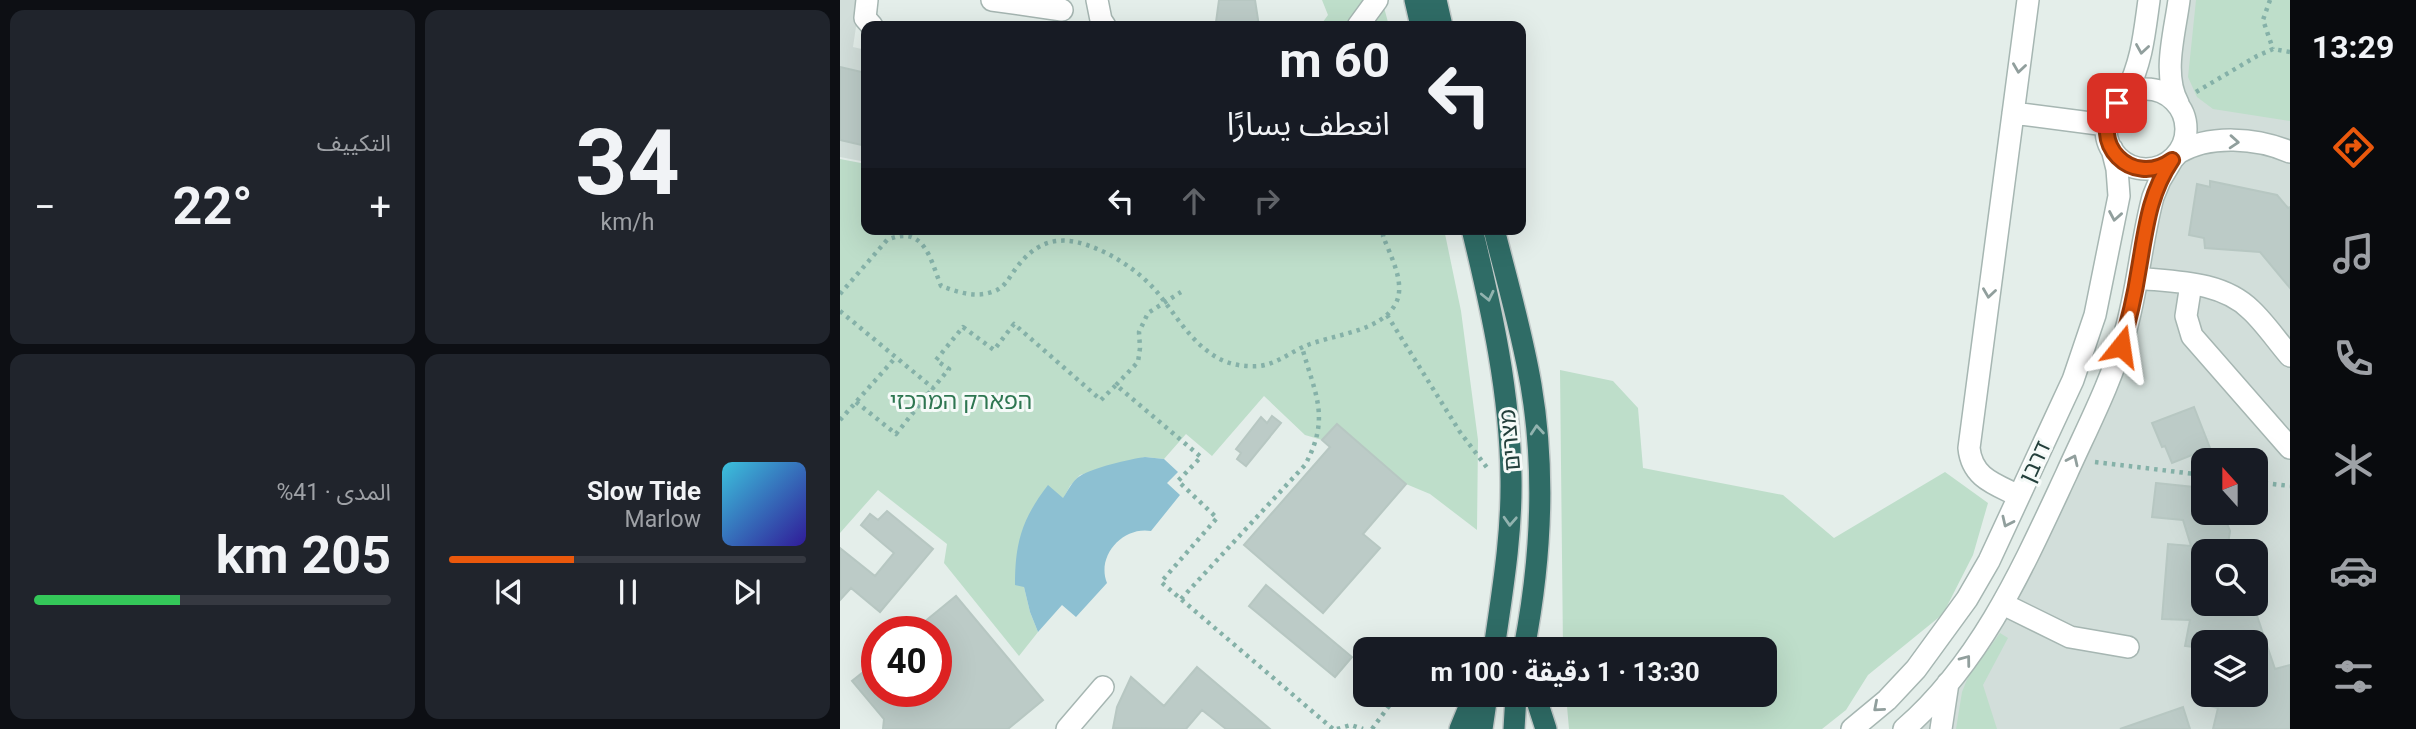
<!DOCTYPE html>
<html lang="ar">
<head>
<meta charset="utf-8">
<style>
  body { margin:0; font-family:Roboto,"Noto Sans Arabic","Noto Sans Hebrew",sans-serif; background:#20242c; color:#f1f3f6; direction:rtl; height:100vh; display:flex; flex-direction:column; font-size:26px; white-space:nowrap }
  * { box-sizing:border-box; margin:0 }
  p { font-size:23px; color:#9ea1a6 }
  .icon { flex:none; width:38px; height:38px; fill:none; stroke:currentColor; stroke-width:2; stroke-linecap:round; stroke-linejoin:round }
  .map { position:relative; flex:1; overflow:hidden; direction:ltr }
  .side { display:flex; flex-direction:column; gap:10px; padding:10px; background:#0d0f14; width:840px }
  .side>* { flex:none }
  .banner { position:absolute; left:21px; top:21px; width:665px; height:214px; border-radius:14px; box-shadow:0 7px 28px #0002; direction:rtl; background:#171b24; color:#f1f3f6; overflow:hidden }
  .needle { width:46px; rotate:339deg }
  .buttons { position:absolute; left:1351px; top:448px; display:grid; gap:14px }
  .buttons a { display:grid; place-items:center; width:77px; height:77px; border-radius:14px; background:#171b24; box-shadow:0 7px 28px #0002; font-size:35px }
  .speed { position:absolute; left:21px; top:616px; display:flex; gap:14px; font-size:35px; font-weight:700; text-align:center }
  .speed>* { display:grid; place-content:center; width:91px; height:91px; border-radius:50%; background:#171b24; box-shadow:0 7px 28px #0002; line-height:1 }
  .speed .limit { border:10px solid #d22; background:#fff; color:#111 }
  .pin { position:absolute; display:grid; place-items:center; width:60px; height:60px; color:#fff; margin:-30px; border-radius:14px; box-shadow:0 4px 10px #0006 }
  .me { position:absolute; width:77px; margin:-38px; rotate:15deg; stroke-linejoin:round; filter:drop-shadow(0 0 5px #0008) }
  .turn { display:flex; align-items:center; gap:24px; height:147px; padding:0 21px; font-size:32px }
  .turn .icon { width:91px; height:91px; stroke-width:2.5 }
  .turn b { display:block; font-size:49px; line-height:60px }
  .lanes { display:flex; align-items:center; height:66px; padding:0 21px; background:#0003; justify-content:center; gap:35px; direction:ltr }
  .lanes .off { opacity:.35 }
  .big { font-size:52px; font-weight:700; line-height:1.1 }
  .side .widget { flex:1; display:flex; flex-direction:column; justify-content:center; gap:10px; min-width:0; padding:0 24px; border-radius:14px; background:#20242c }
  .side .dial { align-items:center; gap:0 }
  .dial b { font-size:91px; line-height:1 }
  .song { display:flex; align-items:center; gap:21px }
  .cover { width:84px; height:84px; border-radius:10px; background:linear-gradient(135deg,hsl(190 70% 55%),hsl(250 70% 35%)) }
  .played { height:7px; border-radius:4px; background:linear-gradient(90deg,#ea580c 35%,#363941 35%) }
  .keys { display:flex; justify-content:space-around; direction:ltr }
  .heat { display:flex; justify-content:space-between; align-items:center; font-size:38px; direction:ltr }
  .charge { height:10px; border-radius:5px; background:linear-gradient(90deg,#34c759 41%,#363941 0) }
  .side .tiles { flex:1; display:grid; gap:10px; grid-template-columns:repeat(2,1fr) }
  .trip { position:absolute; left:513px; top:637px; width:424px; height:70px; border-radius:14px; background:#171b24; box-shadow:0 7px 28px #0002; font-weight:700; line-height:70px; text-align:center; direction:rtl }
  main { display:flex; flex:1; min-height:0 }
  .tab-bar { display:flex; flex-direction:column; width:126px; justify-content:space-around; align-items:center; background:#090b0e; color:#9ea1a6 }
  .tab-bar .icon { width:49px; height:49px }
  .tab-bar .selected { color:#ea580c }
  .tab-bar b { font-size:32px; color:#f1f3f6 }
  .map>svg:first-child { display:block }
  .built { fill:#d2deda; fill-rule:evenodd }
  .green { fill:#bedeca }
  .water { fill:#8dc0d2 }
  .building { fill:#bccbc7; stroke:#b7c7c2; stroke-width:2 }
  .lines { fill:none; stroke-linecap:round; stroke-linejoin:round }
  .minor-casing { stroke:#a6b6b2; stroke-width:24 }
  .highway-casing { stroke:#c1c9c8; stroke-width:24 }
  .path { stroke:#85b1a8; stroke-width:4.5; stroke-dasharray:3.5 5; stroke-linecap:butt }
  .minor { stroke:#fff; stroke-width:21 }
  .highway { stroke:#2f6c66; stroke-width:21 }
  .oneway { stroke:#919f9d }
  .oneway2 { stroke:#92b3af }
  .route-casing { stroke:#983908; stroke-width:18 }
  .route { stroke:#ea580c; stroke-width:12 }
  .labels { text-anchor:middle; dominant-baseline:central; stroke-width:6; stroke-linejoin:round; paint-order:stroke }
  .park-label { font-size:23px; fill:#2e7651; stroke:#f5faf8 }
  .street-label { font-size:23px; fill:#233f3b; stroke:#f5faf8 }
</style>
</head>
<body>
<main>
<nav class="tab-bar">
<b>13:29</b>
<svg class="icon selected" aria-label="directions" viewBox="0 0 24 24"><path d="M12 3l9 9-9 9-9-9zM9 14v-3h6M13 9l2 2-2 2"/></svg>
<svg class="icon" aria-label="music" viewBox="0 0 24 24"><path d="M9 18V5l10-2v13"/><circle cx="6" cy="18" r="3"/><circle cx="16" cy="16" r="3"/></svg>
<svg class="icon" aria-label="phone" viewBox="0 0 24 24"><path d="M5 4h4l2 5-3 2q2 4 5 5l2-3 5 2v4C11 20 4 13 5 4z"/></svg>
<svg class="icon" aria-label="climate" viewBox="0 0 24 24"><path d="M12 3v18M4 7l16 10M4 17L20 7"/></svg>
<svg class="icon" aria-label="car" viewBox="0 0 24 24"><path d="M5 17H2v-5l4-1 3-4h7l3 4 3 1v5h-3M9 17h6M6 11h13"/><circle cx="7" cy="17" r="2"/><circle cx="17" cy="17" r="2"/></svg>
<svg class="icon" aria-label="filters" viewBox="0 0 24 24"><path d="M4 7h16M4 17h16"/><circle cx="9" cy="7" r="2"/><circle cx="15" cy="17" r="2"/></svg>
</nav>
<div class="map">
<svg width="1450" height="729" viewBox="0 0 1450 729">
  <rect width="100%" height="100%" fill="#e4eeea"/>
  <path class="built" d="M0,0H20L13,47L26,50V162L0,157Z
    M1346,0H1450V729H1072L1120,676L1301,303L1328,179L1341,162L1355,129L1350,105L1338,81ZM1363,460H1416V513H1363ZM1363,551H1416V604H1363ZM1363,642H1416V695H1363Z"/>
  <path class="green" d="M482,0H542L549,26H480L488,15Z
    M1356,0H1450V121L1373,109L1357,97L1348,77Z
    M0,159L26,164V229H604L621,311L638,440L637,530L590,494L566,484L497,424L482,440L465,435L424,396L372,456L346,434L324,459L305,457L240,475L230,486L223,499L208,486L184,587L190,612L198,632L179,656L104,563L107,544L38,490L0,533Z
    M720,370L773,381L798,408L803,468L943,495L994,538L1105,472L1148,503L1133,555L1103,614L1028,675L1006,710L982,729H729L726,695H924V649H723Z
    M1160,633L1168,638L1143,685L1157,729H1116L1122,692L1128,677Z"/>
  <path class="water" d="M305,457L324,459L338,472L327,483L340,495L311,531C283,526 256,556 267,583L236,617L222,605L198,632L190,612L184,587L175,585C175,542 182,519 208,485L223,498C228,491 232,481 240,476C252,468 290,459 305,457Z"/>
  <path class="building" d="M379,0H415L419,26L376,22Z
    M0,67L26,73V146L0,140Z
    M1370,181L1437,195L1448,208L1450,207V288L1420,252L1365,248L1364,238L1349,235L1357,184L1370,187Z
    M1354,407L1370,448L1332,463L1325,446L1322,447L1312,423Z
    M432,416L441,423L406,466L397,459L401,453L396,449L421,417L427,423Z
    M497,424L566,484L523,534L540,548L483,613L404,545L490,447L482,440Z
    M1316,483L1363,488V513H1383L1390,531L1387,551H1363V604H1413L1435,669L1450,665V729H1373L1378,708L1362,704L1365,695H1416V642H1363V677L1356,675L1361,648L1345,646L1350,620L1322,619L1328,544L1351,546L1343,520L1312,517Z
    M47,511L93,549L40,612L11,588L0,600V548L35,576L54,553L21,525L30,514L38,520Z
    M426,585L512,657L495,677L409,606Z
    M116,596L203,700L168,729H43L44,719L12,681L37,661V691H96V632H72Z
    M357,667L430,729H386L362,710L346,729L273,728L277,707L291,677L324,706Z
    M1343,707L1350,729H1280Z"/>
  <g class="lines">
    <defs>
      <path id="minor" d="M27,0L25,18L32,26
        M152,0L222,10
        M257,0L261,20L265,26
        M518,26L537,0
        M1266 129a40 40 0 1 1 80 0a40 40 0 1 1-80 0Z
        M1286,94C1302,61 1304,36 1309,0
        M1338,103C1322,74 1335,32 1339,0
        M1173,113L1266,125
        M1338,153C1370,134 1417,138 1450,152
        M1297,278C1335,282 1382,281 1411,310C1425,323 1437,341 1450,356
        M1351,284L1346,316L1352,336L1450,448
        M1179,496C1155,484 1132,478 1129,448L1188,0
        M1163,604L1230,637L1288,647
        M227,729L263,687
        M1012,729L1047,700L1076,669L1127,599L1149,561L1233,380L1255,315L1279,196L1277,169L1272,149
        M1064,729C1142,661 1183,567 1226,475C1247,428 1271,383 1285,333C1298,288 1301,242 1313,197L1320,180L1332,160
        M1101,729L1108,683"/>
      <path id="highway" d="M575,0L581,26
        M596,0L602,26
        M632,229C652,311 670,393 671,478C672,536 662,593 654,649
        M654,229C667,281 682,332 691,385C706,473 701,561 684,649
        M695,695L706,729
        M620,729L634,695
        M642,729L647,695
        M674,729L676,695"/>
    </defs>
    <use href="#minor" class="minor-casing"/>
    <use href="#highway" class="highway-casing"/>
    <path class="path" d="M1430,0L1423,20L1433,49
      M1356,92L1417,56L1433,49L1450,52
      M0,294L47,240C84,224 90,258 101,286C117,292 135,298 152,292C163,289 168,280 174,271C193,244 215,234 247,245C273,254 299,271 317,292C336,315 351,343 378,358C390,365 406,367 419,366C436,364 448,354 463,347C491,334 541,333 556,303C566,283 550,255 543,236L545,229
      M0,311L93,388L109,369L96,360L123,327L154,350L174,324L261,400L276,385L361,457L338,481L377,518L321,582L493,729
      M547,315L620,432L648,469
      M276,385L298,362L300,348L299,332L308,313L341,292
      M16,402L56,434L93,388
      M0,420L56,357
      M1255,462L1363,475
      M1416,482L1450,486
      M341,599L465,465C491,417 475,395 462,347
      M497,729L511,725L523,729
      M532,729L557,695"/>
    <use href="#minor" class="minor"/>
    <use href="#highway" class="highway"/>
  </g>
  <defs><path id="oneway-chevron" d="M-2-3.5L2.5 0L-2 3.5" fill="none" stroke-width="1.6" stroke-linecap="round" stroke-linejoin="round" transform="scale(1.75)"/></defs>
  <g class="oneway">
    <use href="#oneway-chevron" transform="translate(1302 49) rotate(99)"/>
    <use href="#oneway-chevron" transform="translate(1179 68) rotate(98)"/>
    <use href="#oneway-chevron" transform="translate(1394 142) rotate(4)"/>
    <use href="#oneway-chevron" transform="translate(1275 216) rotate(100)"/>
    <use href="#oneway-chevron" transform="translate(1149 293) rotate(98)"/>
    <use href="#oneway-chevron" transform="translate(1233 460) rotate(-65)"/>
    <use href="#oneway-chevron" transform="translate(1167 522) rotate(115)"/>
    <use href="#oneway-chevron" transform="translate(1126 660) rotate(-53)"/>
    <use href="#oneway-chevron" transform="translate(1038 707) rotate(139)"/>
  </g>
  <g class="oneway2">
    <use href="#oneway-chevron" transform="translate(648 296) rotate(77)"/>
    <use href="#oneway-chevron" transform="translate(697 430) rotate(-95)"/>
    <use href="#oneway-chevron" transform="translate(670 521) rotate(93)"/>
  </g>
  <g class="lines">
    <defs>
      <path id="route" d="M1277,103C1246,142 1292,189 1332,160C1309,194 1306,228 1299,268C1295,294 1289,321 1281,346"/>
    </defs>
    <use href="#route" class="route-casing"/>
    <use href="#route" class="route"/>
  </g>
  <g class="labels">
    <g class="park-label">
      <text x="121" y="401">הפארק המרכזי</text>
    </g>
    <g class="street-label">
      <text transform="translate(670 440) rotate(-95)">מצרים</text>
      <text transform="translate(1195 462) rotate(-65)">דרבן</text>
    </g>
  </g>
</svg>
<div class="buttons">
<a><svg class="needle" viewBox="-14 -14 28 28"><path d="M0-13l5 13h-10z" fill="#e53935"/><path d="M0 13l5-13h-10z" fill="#9ea1a6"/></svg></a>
<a><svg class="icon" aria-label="search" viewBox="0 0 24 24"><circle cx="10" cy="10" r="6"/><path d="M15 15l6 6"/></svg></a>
<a><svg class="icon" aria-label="layers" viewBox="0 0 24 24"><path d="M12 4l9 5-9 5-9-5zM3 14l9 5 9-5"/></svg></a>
</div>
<div class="speed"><div class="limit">40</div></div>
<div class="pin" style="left:1277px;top:103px;background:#d93025"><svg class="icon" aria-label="arrive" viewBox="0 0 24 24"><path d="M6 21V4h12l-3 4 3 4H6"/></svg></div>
<svg class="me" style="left:1281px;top:346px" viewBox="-20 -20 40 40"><path d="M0-17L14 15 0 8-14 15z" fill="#ea580c" stroke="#fff" stroke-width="4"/></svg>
<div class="trip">13:30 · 1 دقيقة · 100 m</div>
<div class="banner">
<div class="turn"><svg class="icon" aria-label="left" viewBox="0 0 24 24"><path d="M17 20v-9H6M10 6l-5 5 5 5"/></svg><div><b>60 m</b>انعطف يسارًا</div></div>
<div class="lanes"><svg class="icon" aria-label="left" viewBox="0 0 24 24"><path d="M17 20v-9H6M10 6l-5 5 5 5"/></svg><svg class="icon off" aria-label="ahead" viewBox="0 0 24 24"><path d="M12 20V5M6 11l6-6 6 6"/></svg><svg class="icon off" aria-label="right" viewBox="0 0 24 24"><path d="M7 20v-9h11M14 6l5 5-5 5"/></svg></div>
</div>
</div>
<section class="side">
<div class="tiles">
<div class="widget dial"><b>34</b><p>km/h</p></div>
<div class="widget"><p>التكييف</p>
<div class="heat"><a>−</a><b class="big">22°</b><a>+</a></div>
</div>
<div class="widget">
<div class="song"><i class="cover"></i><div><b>Slow Tide</b><p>Marlow</p></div></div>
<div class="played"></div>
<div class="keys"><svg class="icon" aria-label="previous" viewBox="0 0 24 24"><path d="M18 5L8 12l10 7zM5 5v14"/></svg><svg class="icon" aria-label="pause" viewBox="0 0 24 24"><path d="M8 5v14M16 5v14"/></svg><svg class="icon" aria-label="next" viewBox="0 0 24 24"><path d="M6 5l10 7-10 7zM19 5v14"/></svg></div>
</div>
<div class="widget"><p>المدى · 41%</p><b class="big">205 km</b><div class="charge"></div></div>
</div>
</section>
</main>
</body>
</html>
